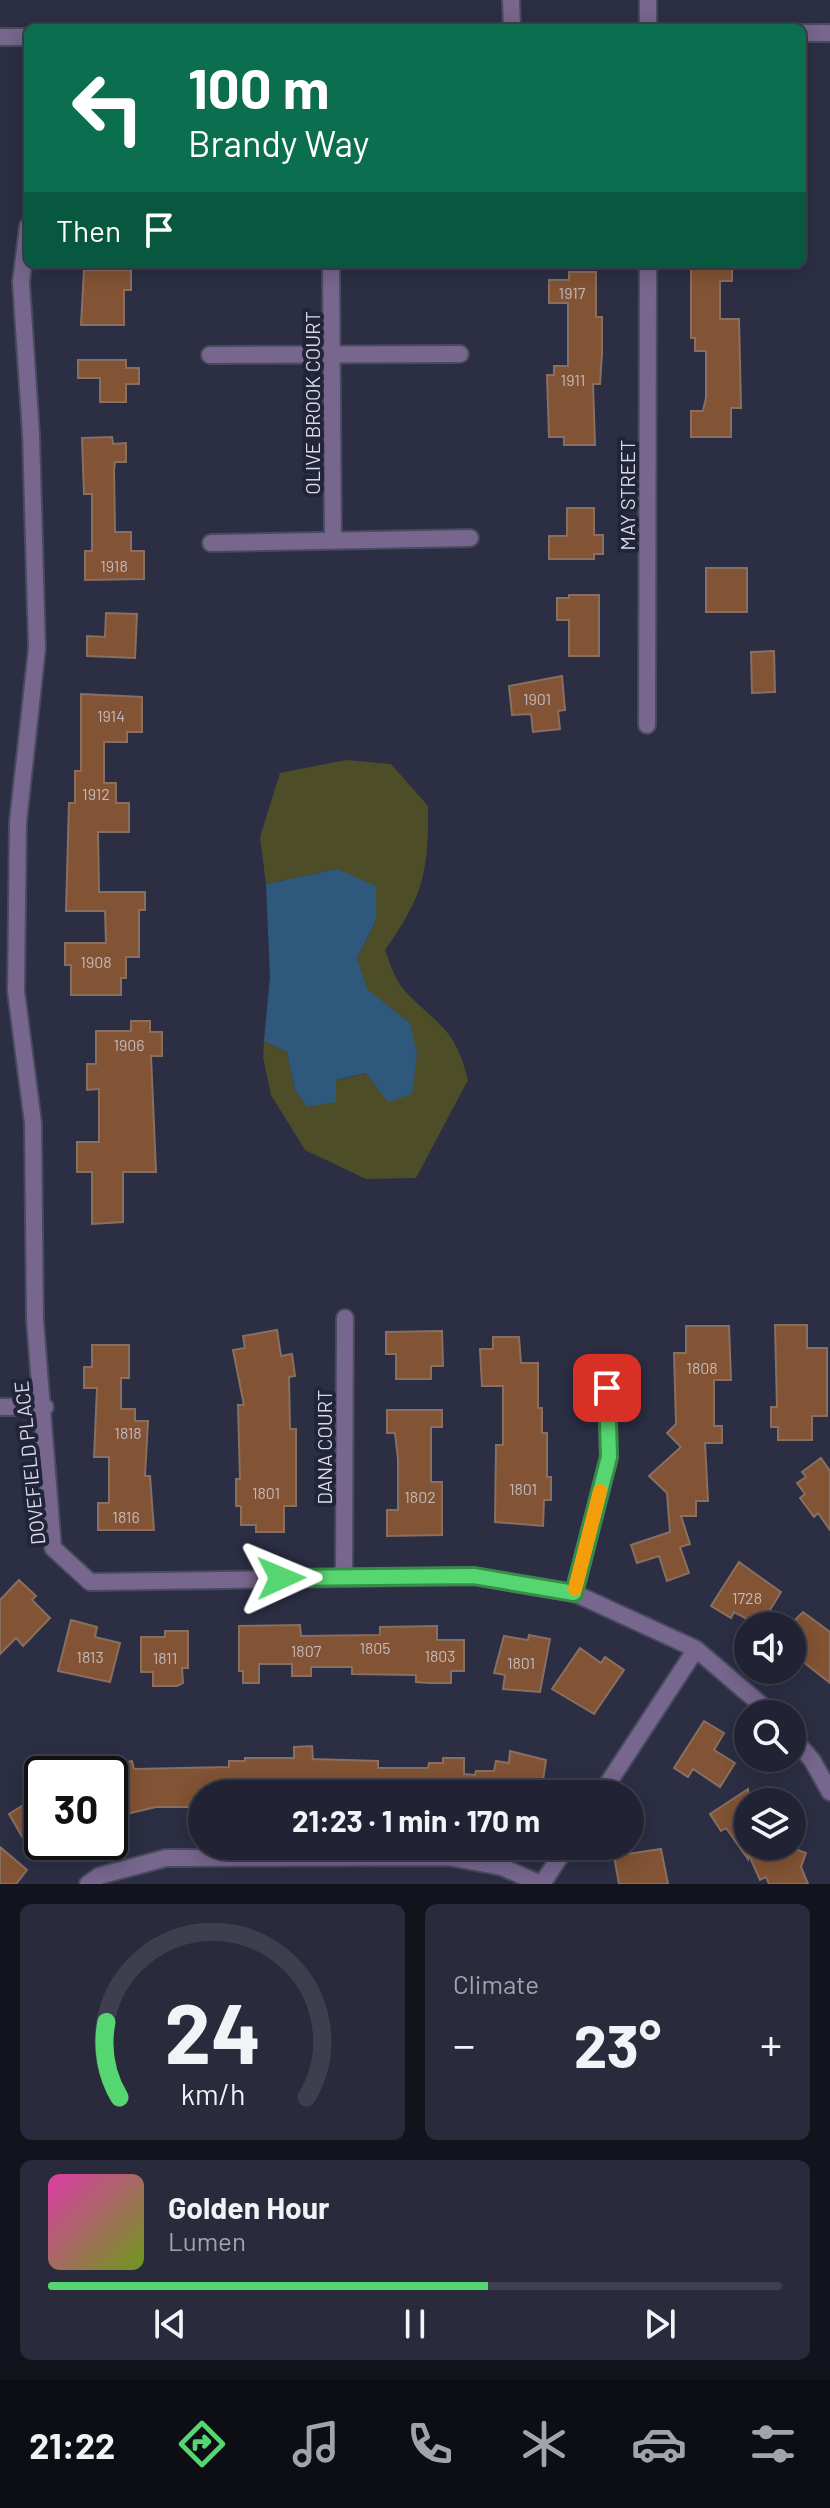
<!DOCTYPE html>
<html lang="en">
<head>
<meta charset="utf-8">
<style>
  body { margin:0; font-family:Barlow,sans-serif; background:#292a3b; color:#f1f3f6; height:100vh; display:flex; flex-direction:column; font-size:30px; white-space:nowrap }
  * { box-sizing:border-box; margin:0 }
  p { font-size:26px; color:#a2a4ac }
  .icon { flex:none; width:44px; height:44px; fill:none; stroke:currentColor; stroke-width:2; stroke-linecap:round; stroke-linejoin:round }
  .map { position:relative; height:1884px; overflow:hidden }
  .drawer { display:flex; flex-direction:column; gap:20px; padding:20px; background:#12131c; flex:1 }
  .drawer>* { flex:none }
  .banner { position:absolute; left:24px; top:24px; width:782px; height:244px; border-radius:12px; box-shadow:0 4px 20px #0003,0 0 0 2px #3e3f4e; background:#0b6e4f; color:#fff; overflow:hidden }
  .buttons { position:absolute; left:734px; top:1612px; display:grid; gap:16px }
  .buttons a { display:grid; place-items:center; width:72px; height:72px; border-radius:50%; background:#212233; box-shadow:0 4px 20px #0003,0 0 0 2px #3e3f4e; font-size:40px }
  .speed { position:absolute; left:24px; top:1756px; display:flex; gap:16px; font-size:40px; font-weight:700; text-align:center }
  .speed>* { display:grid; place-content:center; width:104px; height:104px; border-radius:50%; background:#212233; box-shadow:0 4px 20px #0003,0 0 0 2px #3e3f4e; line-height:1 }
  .speed .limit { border:4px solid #111; border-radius:12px; background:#fff; color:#111 }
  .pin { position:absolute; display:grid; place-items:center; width:68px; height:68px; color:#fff; margin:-34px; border-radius:16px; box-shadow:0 4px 12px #0006 }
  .me { position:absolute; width:88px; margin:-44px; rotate:89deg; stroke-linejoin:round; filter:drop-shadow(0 0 6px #0008) }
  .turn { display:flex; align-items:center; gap:28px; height:168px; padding:0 32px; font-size:36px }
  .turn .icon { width:104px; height:104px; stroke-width:2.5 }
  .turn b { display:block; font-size:56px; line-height:68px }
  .then { display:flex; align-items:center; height:76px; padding:0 32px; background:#0003; gap:16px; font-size:30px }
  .big { font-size:60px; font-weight:700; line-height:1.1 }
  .drawer .card { flex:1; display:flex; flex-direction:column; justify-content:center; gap:12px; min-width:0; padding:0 28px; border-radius:12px; background:#292a3b }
  .drawer .dial { align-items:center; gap:0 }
  .dial svg { height:208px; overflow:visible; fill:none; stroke:#3e3f4e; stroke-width:7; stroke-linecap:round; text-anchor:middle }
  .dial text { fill:#f1f3f6; stroke:none }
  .song { display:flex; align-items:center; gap:24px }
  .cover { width:96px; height:96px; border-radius:12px; background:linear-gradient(135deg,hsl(320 70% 55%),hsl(80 70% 35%)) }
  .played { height:8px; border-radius:4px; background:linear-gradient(90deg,#56d671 60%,#3e3f4e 60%) }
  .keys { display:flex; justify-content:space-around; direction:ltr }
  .heat { display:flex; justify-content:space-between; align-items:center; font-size:44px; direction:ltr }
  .drawer .tiles { flex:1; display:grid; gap:20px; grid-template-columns:1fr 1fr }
  .card:last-child { grid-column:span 2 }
  .trip { position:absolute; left:188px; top:1780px; width:456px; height:80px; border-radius:40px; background:#212233; box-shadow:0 4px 20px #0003,0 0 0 2px #3e3f4e; font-weight:700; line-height:80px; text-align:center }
  .dock { display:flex; height:128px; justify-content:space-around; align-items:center; background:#0d0e14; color:#a2a4ac }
  .dock .icon { width:56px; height:56px }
  .dock .on { color:#56d671 }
  .dock b { font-size:36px; color:#f1f3f6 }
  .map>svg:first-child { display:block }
  .green { fill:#4d4e27 }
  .water { fill:#2e587c }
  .building { fill:#825334; stroke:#886f60; stroke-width:2 }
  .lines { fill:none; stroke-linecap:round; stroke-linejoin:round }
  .minor-casing { stroke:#484a5e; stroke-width:20 }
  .minor { stroke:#77668d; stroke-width:16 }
  .route-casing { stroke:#388b49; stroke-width:20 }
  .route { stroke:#56d671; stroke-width:14 }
  .slow { stroke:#f59e0b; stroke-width:14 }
  .labels { text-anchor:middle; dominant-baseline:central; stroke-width:8; stroke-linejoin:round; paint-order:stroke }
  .number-label { font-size:16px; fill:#c3b9bc }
  .street-label { font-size:20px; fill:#d9dbe9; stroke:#222439 }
</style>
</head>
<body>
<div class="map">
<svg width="830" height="1884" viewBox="0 0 830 1884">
  <rect width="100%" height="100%" fill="#2c2e44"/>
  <path class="green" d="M346,760L391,764L428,806C429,871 423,897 385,950C390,963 395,980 404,990C439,1027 455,1027 468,1080L416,1178L366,1179L305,1150L271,1095L263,1057L264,1041L287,1052L295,1090L367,1073L410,1023L366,989L357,958L376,920L337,869L266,884L260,837L280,773Z"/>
  <path class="water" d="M337,869L376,886V920L357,958L367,989L410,1023L417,1054L412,1094L388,1102L366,1073L336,1080V1102L307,1107L295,1090L287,1052L264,1041L270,977L266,884Z"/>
  <path class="building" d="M691,264H732V281H720V319H739L741,408H731V437H691V411H703L706,398V351H695V338H691Z
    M84,270H131V290H124V325H81Z
    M569,272H596V317H602V354L600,384H593L595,445H564V437H549L547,375H554V366H568V303H549V280H569Z
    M78,360H126V368H139V384H126V402H100V378H78Z
    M112,437L113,444L126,443V462H115L114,470L115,532H131V551H144V579L85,580V551H92V494H84L82,438Z
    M567,508H594V535H603V554H594V559H549V536H567Z
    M706,568H747V612H706Z
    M569,595H599V656H569V620H557V598H569Z
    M106,613L137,614L135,658L87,656V636L105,637Z
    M774,651L775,692L752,693L751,652Z
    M562,676L565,710L558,711L560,729L533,732L531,714L512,715L509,686Z
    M81,694L142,697V732H127V742H104V783H116V803H129V832H98L99,892H145V910H139V957H126V978H121V995H71V965H65V943H106L105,911H66L69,803H75V771H81Z
    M131,1021H150V1032H162V1056H151L156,1172H123V1222L92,1224V1172H77V1142H99V1089L87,1090V1064H96V1031H131Z
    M775,1325H807V1348H827V1416H812V1440H778V1427H771V1407H777Z
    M686,1326H729L731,1380H714V1426H722V1443H705L708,1501H696V1516H681L690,1544L680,1547L689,1573L667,1581L659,1556L637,1563L631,1545L670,1532L667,1493L649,1476L681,1447L667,1433L676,1424L674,1353H686Z
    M277,1330L281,1356L292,1354L295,1376L289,1377L290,1429H296V1506H284V1532H256V1525H241V1506H236V1479H240L238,1405H244L233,1350L245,1348L243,1336Z
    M442,1331L443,1366H431V1379H396V1354H386V1332Z
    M493,1337H519L521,1363H538V1408H542V1433H547V1477H551V1500H544L543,1526L495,1522L496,1445H503V1386H482L480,1349H493Z
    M92,1345H129V1378H121V1409H135V1421H148L145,1476H150L154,1530H98V1503H109V1457H94L97,1388H84V1367H92Z
    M387,1410H442V1427H431V1482H442V1535L387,1536V1510H398V1459L395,1433H387Z
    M821,1458L830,1471V1530L818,1513L814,1517L800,1498L805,1494L797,1483L806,1477L802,1472Z
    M739,1562L781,1592L760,1626L734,1612L731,1618L711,1606Z
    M19,1580L36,1596L32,1600L50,1618L23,1646L16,1638L0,1654V1600Z
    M803,1612L830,1632V1683L792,1653V1623Z
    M71,1620L97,1627L95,1637L120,1643L110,1682L58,1671Z
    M300,1625L301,1636L380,1635V1627L437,1626V1640H464V1671H451V1683H429L416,1682V1675L352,1674V1667H311V1676H292V1664H259V1683H243V1671H239V1626Z
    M165,1631H188V1668H182L183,1683L177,1686H153V1672H141V1637H165Z
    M529,1635L550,1639L540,1692L503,1689L505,1675L494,1673L504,1636L528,1640Z
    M580,1648L601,1663L605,1657L624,1670L594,1714L552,1689Z
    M704,1721L724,1733L714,1750L735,1763L720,1787L693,1769L688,1777L674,1768Z
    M312,1746L313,1759L378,1761V1768H428L429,1763H443V1758H464V1774L475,1775L476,1771H494L496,1761L509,1763L510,1751L546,1760L541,1794H202V1807H156L110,1818V1766L132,1761L134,1769L229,1767V1761H245V1758H294V1747Z
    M748,1789V1846H788L806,1853L801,1867L808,1884H769L766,1877L760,1880L748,1853V1859L726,1828L721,1831L710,1814Z
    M42,1793V1845L31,1852L9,1814Z
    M0,1847L27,1870L16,1884H0Z
    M661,1849L668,1884H619L614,1856Z"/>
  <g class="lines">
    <defs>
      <path id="minor" d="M511,0L512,28
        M648,0V28
        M802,33H830
        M0,37H28
        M28,226L21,282L31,434L37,648L18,822L16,991L33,1123L35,1321L53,1548L90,1582L474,1576L574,1593L696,1649L772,1714
        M331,264L333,541
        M210,355L460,354
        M211,543L470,538
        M647,725L648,264
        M0,1407H45
        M344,1577L345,1318
        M574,1593L609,1457L607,1388
        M792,1737L812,1760L830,1792
        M601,1794L696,1649
        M88,1884L99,1876L166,1858L448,1857L502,1867L541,1884
        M542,1884L567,1846"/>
    </defs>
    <use href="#minor" class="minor-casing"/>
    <use href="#minor" class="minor"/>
  </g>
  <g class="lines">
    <defs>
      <path id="route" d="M281,1578L474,1576L574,1593L609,1457L607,1388"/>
    </defs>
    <use href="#route" class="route-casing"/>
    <use href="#route" class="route"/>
    <path class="slow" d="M575,1589L600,1491"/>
  </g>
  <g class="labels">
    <g class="number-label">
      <text x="572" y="292">1917</text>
      <text x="573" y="379">1911</text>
      <text x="114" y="565">1918</text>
      <text x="537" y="698">1901</text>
      <text x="111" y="715">1914</text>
      <text x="96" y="793">1912</text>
      <text x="96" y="961">1908</text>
      <text x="129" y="1044">1906</text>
      <text x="702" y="1367">1808</text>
      <text x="128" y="1432">1818</text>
      <text x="523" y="1488">1801</text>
      <text x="266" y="1492">1801</text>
      <text x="420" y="1496">1802</text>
      <text x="126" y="1516">1816</text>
      <text x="747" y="1597">1728</text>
      <text x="375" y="1647">1805</text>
      <text x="306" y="1650">1807</text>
      <text x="440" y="1655">1803</text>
      <text x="90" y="1656">1813</text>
      <text x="165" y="1657">1811</text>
      <text x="521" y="1662">1801</text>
    </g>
    <g class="street-label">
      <text transform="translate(312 403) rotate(-90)">OLIVE BROOK COURT</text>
      <text transform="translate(627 495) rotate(-90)">MAY STREET</text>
      <text transform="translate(324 1447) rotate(-90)">DANA COURT</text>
      <text transform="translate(29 1463) rotate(-96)">DOVEFIELD PLACE</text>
    </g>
  </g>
</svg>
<div class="buttons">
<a><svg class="icon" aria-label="sound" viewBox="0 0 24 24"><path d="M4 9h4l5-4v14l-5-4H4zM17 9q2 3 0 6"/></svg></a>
<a><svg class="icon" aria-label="search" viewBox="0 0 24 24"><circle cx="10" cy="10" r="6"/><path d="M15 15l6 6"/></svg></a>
<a><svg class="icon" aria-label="layers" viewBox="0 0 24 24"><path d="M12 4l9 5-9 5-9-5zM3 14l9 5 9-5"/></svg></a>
</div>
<div class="speed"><div class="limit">30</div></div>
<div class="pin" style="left:607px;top:1388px;background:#d93025"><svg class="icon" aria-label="arrive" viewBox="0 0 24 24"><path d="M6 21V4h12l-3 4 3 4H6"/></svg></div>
<svg class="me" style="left:281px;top:1578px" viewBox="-20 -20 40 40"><path d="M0-17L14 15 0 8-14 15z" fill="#56d671" stroke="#fff" stroke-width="4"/></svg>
<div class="trip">21:23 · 1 min · 170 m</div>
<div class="banner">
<div class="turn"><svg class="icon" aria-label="left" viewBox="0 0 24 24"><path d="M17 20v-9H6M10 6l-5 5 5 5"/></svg><div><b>100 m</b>Brandy Way</div></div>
<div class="then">Then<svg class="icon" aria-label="arrive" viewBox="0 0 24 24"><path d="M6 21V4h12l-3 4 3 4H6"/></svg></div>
</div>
</div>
<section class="drawer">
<div class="tiles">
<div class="card dial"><svg viewBox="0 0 100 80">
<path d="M14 69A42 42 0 1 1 86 69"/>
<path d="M14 69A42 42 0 0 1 9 40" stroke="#56d671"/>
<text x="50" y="56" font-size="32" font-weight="700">24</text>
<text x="50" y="72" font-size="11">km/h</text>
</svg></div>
<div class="card"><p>Climate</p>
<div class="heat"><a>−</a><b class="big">23°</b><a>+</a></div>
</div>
<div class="card">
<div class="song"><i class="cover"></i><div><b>Golden Hour</b><p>Lumen</p></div></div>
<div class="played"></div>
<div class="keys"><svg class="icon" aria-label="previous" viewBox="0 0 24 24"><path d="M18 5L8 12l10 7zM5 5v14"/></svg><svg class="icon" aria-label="pause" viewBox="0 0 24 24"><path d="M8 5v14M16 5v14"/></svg><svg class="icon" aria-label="next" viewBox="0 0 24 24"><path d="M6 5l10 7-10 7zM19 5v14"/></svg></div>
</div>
</div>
</section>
<nav class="dock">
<b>21:22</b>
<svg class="icon on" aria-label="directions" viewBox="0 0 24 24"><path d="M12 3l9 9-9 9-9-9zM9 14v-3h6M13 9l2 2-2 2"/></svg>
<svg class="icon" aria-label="music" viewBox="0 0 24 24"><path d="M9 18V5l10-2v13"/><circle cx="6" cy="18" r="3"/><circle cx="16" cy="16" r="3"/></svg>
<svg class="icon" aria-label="phone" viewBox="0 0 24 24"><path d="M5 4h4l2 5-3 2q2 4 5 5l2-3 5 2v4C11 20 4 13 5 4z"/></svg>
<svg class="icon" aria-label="climate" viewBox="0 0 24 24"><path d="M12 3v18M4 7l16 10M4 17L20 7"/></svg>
<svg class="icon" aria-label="car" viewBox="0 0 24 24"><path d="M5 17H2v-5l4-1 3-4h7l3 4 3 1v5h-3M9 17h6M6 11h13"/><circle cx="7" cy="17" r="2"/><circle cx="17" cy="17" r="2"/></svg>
<svg class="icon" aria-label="filters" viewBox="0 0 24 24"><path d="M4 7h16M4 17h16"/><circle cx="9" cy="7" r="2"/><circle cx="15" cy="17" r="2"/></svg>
</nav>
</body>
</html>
